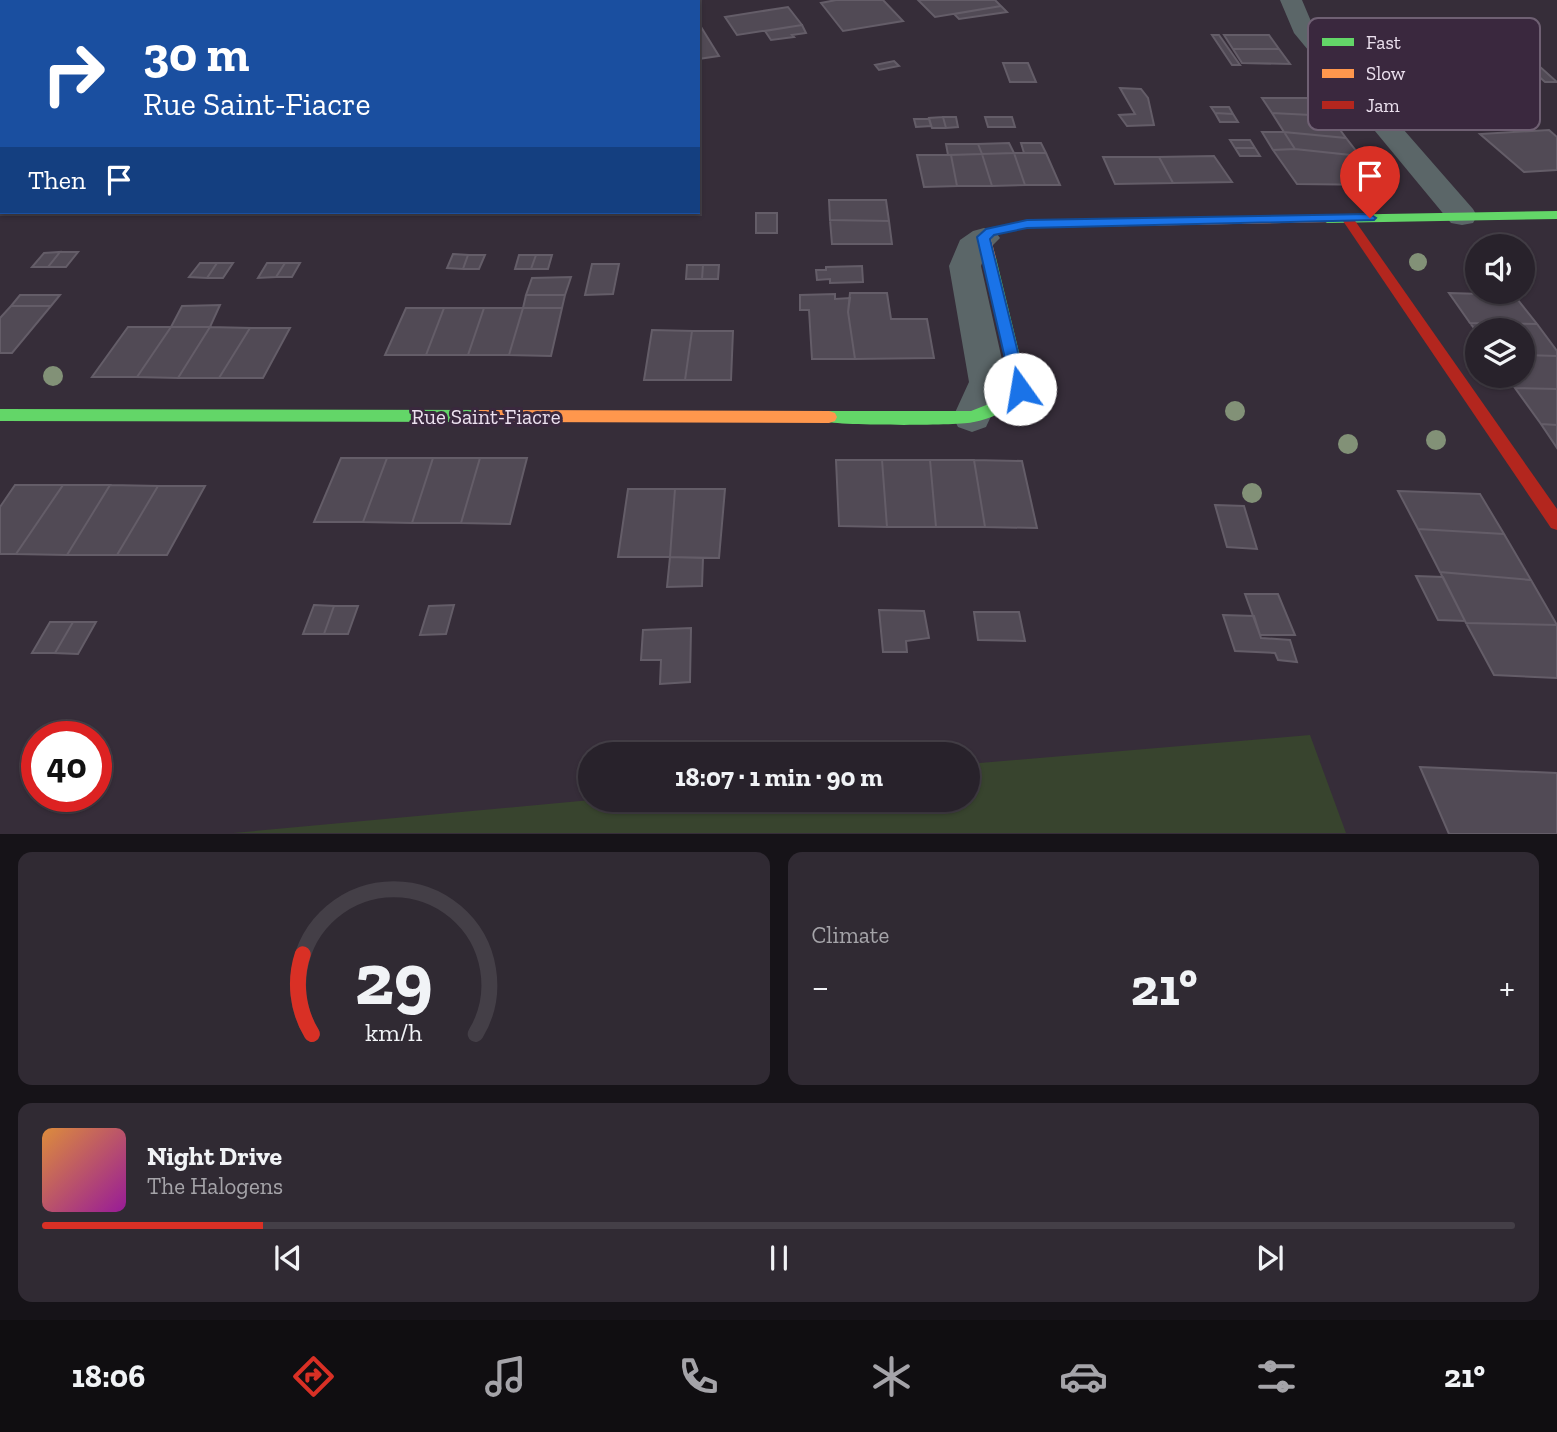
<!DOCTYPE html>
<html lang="en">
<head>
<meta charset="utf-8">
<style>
  body { margin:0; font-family:"Zilla Slab",serif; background:#302a33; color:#f1f3f6; height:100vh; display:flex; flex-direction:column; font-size:26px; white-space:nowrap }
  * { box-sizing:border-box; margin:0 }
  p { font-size:23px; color:#a5a4a9 }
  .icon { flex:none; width:38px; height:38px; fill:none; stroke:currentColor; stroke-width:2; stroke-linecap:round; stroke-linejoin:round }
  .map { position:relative; height:834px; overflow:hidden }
  .drawer { display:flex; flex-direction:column; gap:18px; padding:18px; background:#161318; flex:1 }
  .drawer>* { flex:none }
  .hud { position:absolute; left:0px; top:0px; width:700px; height:214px; box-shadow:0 2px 5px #0004,0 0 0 2px #443f47; background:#1a4fa0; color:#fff; overflow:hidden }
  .controls { position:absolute; left:1465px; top:234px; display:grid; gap:14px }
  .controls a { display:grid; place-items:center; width:70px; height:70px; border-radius:50%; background:#28222b; box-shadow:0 2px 5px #0004,0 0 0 2px #443f47; font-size:35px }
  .speed { position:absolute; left:21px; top:721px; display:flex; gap:14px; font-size:35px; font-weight:700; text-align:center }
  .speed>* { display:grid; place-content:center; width:91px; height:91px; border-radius:50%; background:#28222b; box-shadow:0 2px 5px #0004,0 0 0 2px #443f47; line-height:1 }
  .speed .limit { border:10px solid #d22; background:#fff; color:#111 }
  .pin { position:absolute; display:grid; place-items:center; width:60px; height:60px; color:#fff; margin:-72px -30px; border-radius:50% 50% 50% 0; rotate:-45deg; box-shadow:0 0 7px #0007 }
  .pin .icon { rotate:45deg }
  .me { position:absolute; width:77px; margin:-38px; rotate:347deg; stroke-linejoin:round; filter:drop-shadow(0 0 5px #0008) }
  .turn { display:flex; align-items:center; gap:24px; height:147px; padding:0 28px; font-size:32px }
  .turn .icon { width:91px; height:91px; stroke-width:2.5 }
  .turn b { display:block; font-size:49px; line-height:60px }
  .then { display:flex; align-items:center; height:66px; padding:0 28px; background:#0003; gap:14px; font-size:26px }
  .big { font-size:52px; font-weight:700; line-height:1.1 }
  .drawer .tile { flex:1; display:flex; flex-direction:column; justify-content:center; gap:10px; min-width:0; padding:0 24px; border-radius:14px; background:#302a33 }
  .drawer .dial { align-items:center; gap:0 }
  .dial svg { height:182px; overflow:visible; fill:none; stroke:#443f47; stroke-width:7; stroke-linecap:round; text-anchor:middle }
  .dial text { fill:#f1f3f6; stroke:none }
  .song { display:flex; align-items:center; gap:21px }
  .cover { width:84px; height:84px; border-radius:10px; background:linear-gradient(135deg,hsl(30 70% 55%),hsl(300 70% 35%)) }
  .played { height:7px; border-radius:4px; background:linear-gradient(90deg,#d93025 15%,#443f47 15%) }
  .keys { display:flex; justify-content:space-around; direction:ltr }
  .heat { display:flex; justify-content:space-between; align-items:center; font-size:38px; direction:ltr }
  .drawer .tiles { flex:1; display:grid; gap:18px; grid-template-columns:1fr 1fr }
  .tile:last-child { grid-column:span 2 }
  .trip { position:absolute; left:578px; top:742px; width:402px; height:70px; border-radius:35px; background:#28222b; box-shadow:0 2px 5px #0004,0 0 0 2px #443f47; font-weight:700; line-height:70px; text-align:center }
  .tab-bar { display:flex; height:112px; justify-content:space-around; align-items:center; background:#100e11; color:#a5a4a9 }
  .tab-bar .icon { width:49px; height:49px }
  .tab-bar .current { color:#d93025 }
  .tab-bar b { font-size:32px; color:#f1f3f6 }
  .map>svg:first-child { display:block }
  .green { fill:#38442e }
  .building { fill:#514a55; stroke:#645d68; stroke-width:2 }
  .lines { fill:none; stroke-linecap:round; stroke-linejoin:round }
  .street { fill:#5b6668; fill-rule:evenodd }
  .fast { fill:#63d668; fill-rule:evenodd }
  .slow { fill:#ff974d; fill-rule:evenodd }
  .jam { fill:#b3261e; fill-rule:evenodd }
  .tree { fill:#829177 }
  .route { fill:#1a73e8; stroke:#114b97; stroke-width:2 }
  .labels { text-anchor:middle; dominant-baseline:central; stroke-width:6; stroke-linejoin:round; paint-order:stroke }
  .street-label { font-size:21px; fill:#ece1ef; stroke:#3a283e }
  .key { fill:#3a283e; stroke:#6f6073; stroke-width:2 }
  .key-label { font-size:19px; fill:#ece1ef }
</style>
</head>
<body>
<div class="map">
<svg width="1557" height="834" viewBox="0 0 1557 834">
  <rect width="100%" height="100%" fill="#362d39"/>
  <path class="green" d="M1310,735L1346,833H233L591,800H968V764Z"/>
  <path class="building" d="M0,0H147L2,2L0,5Z
    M205,0H478L204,2Z
    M836,0H883L903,21L843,31L821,3Z
    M918,0H995L1001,6L935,17Z
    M1001,6L1007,12L959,19L954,14Z
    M788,7L802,25L737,35L725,17Z
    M698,22L706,35L719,56L698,59Z
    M802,25L806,33L792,35L794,37L771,40L765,31Z
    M1212,35H1219L1240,65H1232Z
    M1224,35H1269L1279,49H1233Z
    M1233,49H1279L1290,64L1242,63Z
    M1517,57H1529L1557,82H1545Z
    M894,61L899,66L879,70L875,65Z
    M1003,63H1028L1036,82H1010Z
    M1120,88L1141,89L1148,98L1154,125L1127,126L1119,115L1135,114Z
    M1262,98H1317L1330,116L1272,113Z
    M1211,107H1229L1233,114L1215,113Z
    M1215,113L1233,114L1238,122H1220Z
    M1272,113L1330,116L1346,138L1284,132Z
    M943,117L946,128H932L929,118Z
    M943,117H956L958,127L946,128Z
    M985,117H1012L1015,127H988Z
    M914,119H929L931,126L916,127Z
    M1549,130L1557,137V170L1524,172L1480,134Z
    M1262,132H1284L1295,149L1273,150Z
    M1284,132L1346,138L1360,156L1295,149Z
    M1230,140H1250L1255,148H1235Z
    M1009,143L1014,153L982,154L978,144Z
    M1021,143H1041L1046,153H1024Z
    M946,144H978L982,154L948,155Z
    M1235,148H1255L1260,156H1240Z
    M1295,149L1360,156L1380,185L1297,184L1273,150Z
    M1014,153L1025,185L992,186L982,154Z
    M1014,153H1046L1060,185H1025Z
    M982,154L992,186H957L951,155Z
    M917,155H951L957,186L924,187Z
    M1214,156L1232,182L1173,183L1159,157Z
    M1103,157H1159L1173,183L1115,184Z
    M829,200H886L889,221L830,220Z
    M756,213H777V233H756Z
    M830,220L889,221L892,244H832Z
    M60,252L48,267H32L44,253Z
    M60,252H78L66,267H48Z
    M453,254L468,255L463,269L447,268Z
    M468,255H485L479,269H463Z
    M519,255H536L531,269H515Z
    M536,255H552L548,269H531Z
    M200,263H217L207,278L189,277Z
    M217,263H233L223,278H207Z
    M267,263H285L276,277L258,278Z
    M285,263H300L292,277H276Z
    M592,264H619L613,294L585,295Z
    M687,265H703L702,279H686Z
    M703,265H719L718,279H702Z
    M862,266L863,282L830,283V279L817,280L816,270H826V267Z
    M571,277L565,295H526L532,278Z
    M850,293H887L891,319H927L934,358L855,359L848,312Z
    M1449,293L1514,295L1537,324L1470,323Z
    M835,294V299L850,298L848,312L855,359H812L809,310H800V295Z
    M20,295H60L51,306H11Z
    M526,295H565L562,308H523Z
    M220,305L210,327H171L182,306Z
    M11,306H51L12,353H0V318Z
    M406,308H444L426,355H385Z
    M444,308H484L468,355H426Z
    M484,308H523L509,355H468Z
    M523,308H562L551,356L509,355Z
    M1470,323L1537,324L1557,351V356L1522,355V331L1477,332Z
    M128,327H171L137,377H92Z
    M171,327H210L178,378L137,377Z
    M210,327L250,328L219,378H178Z
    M250,328H290L263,378H219Z
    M652,330L692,331L685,380H644Z
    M692,331H733L731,380H685Z
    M1522,355L1557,356V389L1515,388L1507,376H1522Z
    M1515,388L1557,389V425L1541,424Z
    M1541,424L1557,425V448Z
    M341,458H387L363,522H314Z
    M387,458H433L412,523L363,522Z
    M433,458H480L461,523H412Z
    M480,458H527L510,524L461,523Z
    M836,460H882L887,527L839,526Z
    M882,460H930L936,527H887Z
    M930,460H974L985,527H936Z
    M974,460L1022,461L1037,528L985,527Z
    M15,485H63L16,554H0V507Z
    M63,485H110L67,555L16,554Z
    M110,485L158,486L117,555H67Z
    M158,486H205L167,555H117Z
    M628,489H675L670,557H618Z
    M675,489H725L719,558L670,557Z
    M1398,491L1480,494L1504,534L1418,529Z
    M1215,505L1244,506L1257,549L1227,547Z
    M1418,529L1504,534L1531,580L1440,572Z
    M670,557L703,558L702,586L667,587Z
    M1440,572L1531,580L1557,625L1466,623Z
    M1416,576L1443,577L1465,621L1438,620Z
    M1245,594H1278L1295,635H1260Z
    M314,605L334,606L324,634H303Z
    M454,605L446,634L420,635L429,606Z
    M334,606H358L348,634H324Z
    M879,610L924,611L929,638L906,641L907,652H883Z
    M974,612H1019L1025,641L978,640Z
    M1223,615L1254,616L1261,638L1290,640L1297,662L1278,660L1275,653L1235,651Z
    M50,622H73L55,653H32Z
    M73,622H96L78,654L55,653Z
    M1466,623L1557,625V678L1494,675Z
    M691,628L690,682L660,684L661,660H641L643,630Z
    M1420,767L1557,773V834H1449Z"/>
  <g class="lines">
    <path class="street" d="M625,0H657L624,2Z
      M1280,0H1302L1313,26L1473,209L1477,216L1473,223L1462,225L1451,223L1294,33Z
      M984,228L995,231L1000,238L986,252L981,266L1007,382L986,427L972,432L958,427L953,417L969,382L949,266L960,240L973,231Z"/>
    <path class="fast" d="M2,168V176L0,177V169Z
      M1557,211V219L1327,223L1321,219L1327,215Z
      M989,254L996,258L1028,389C1017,407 994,418 974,422C959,426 837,426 823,421L821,417L823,413L829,411H971L999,400L1012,387L982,258Z
      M0,409L480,410L486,412L488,416L486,420L480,422L0,421Z"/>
    <path class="slow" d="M172,0H182L171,2Z
      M1327,215L1331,216V222L1027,228L994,235L991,239L996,258L989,262L982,258L978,238L985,229L1027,220Z
      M480,410L829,411L835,413L837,417L835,421L829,423L480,422L474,420L472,416L474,412Z"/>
    <path class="jam" d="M1347,214L1351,215L1557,509V530L1551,528L1341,218Z"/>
  </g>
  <g class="tree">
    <circle cx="1418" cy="262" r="9"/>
    <circle cx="53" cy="376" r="10"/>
    <circle cx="1235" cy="411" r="10"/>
    <circle cx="1436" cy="440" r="10"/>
    <circle cx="1348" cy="444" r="10"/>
    <circle cx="1252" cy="493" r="10"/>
  </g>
  <path class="route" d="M1370,214L1376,218L1374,220L1027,228L994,235L990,239L1027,389L1020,394L1012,389L977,237L986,229L1027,220Z"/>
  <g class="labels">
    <g class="street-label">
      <text x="486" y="416">Rue Saint-Fiacre</text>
    </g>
  </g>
  <rect x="1308" y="18" width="232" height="112" rx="10" class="key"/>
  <rect x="1322" y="38" width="32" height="8" fill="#63d668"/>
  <rect x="1322" y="69" width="32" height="9" fill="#ff974d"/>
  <rect x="1322" y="101" width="32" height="8" fill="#b3261e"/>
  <g class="key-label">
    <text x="1366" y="49">Fast</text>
    <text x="1366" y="80">Slow</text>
    <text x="1366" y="112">Jam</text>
  </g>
</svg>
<div class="controls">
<a><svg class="icon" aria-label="sound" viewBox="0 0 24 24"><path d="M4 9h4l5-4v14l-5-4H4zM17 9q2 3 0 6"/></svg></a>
<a><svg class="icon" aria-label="layers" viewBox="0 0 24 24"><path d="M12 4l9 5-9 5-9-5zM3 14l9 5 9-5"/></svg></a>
</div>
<div class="speed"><div class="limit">40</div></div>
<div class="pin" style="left:1370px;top:218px;background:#d93025"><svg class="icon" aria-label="arrive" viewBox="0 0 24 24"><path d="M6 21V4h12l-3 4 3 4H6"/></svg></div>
<svg class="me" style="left:1020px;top:389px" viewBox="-20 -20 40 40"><circle r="19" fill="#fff"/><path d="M0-13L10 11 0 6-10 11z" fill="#1a73e8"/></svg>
<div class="trip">18:07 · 1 min · 90 m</div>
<div class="hud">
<div class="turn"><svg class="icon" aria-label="right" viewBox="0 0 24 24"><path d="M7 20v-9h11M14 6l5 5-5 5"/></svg><div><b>30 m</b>Rue Saint-Fiacre</div></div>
<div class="then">Then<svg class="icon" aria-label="arrive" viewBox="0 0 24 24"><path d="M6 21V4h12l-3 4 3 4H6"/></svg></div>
</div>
</div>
<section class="drawer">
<div class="tiles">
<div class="tile dial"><svg viewBox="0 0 100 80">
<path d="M14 69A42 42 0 1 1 86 69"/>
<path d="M14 69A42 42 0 0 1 10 34" stroke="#d93025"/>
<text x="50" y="56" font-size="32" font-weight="700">29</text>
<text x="50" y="72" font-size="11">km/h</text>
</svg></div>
<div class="tile"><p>Climate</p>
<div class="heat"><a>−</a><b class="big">21°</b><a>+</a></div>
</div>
<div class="tile">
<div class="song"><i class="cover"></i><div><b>Night Drive</b><p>The Halogens</p></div></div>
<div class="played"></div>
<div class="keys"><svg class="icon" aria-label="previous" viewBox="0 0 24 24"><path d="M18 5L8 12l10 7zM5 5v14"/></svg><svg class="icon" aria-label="pause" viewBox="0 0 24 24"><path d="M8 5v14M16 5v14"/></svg><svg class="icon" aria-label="next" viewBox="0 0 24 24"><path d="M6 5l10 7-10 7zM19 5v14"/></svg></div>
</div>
</div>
</section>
<nav class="tab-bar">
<b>18:06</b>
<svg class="icon current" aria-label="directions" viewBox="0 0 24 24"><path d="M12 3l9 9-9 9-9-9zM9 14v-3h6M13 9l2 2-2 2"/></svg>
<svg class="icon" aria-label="music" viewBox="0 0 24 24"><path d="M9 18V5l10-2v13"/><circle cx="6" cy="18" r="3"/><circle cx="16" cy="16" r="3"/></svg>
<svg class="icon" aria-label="phone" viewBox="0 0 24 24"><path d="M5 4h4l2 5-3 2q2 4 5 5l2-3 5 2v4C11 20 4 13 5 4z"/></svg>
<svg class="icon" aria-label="climate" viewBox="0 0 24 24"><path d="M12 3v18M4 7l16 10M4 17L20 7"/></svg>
<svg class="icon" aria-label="car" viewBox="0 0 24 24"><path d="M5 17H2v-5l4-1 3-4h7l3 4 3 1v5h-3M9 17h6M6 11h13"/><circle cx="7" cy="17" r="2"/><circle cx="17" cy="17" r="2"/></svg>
<svg class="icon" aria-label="filters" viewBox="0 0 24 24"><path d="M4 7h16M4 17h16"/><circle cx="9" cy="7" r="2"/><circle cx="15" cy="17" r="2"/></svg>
<b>21°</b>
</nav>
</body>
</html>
